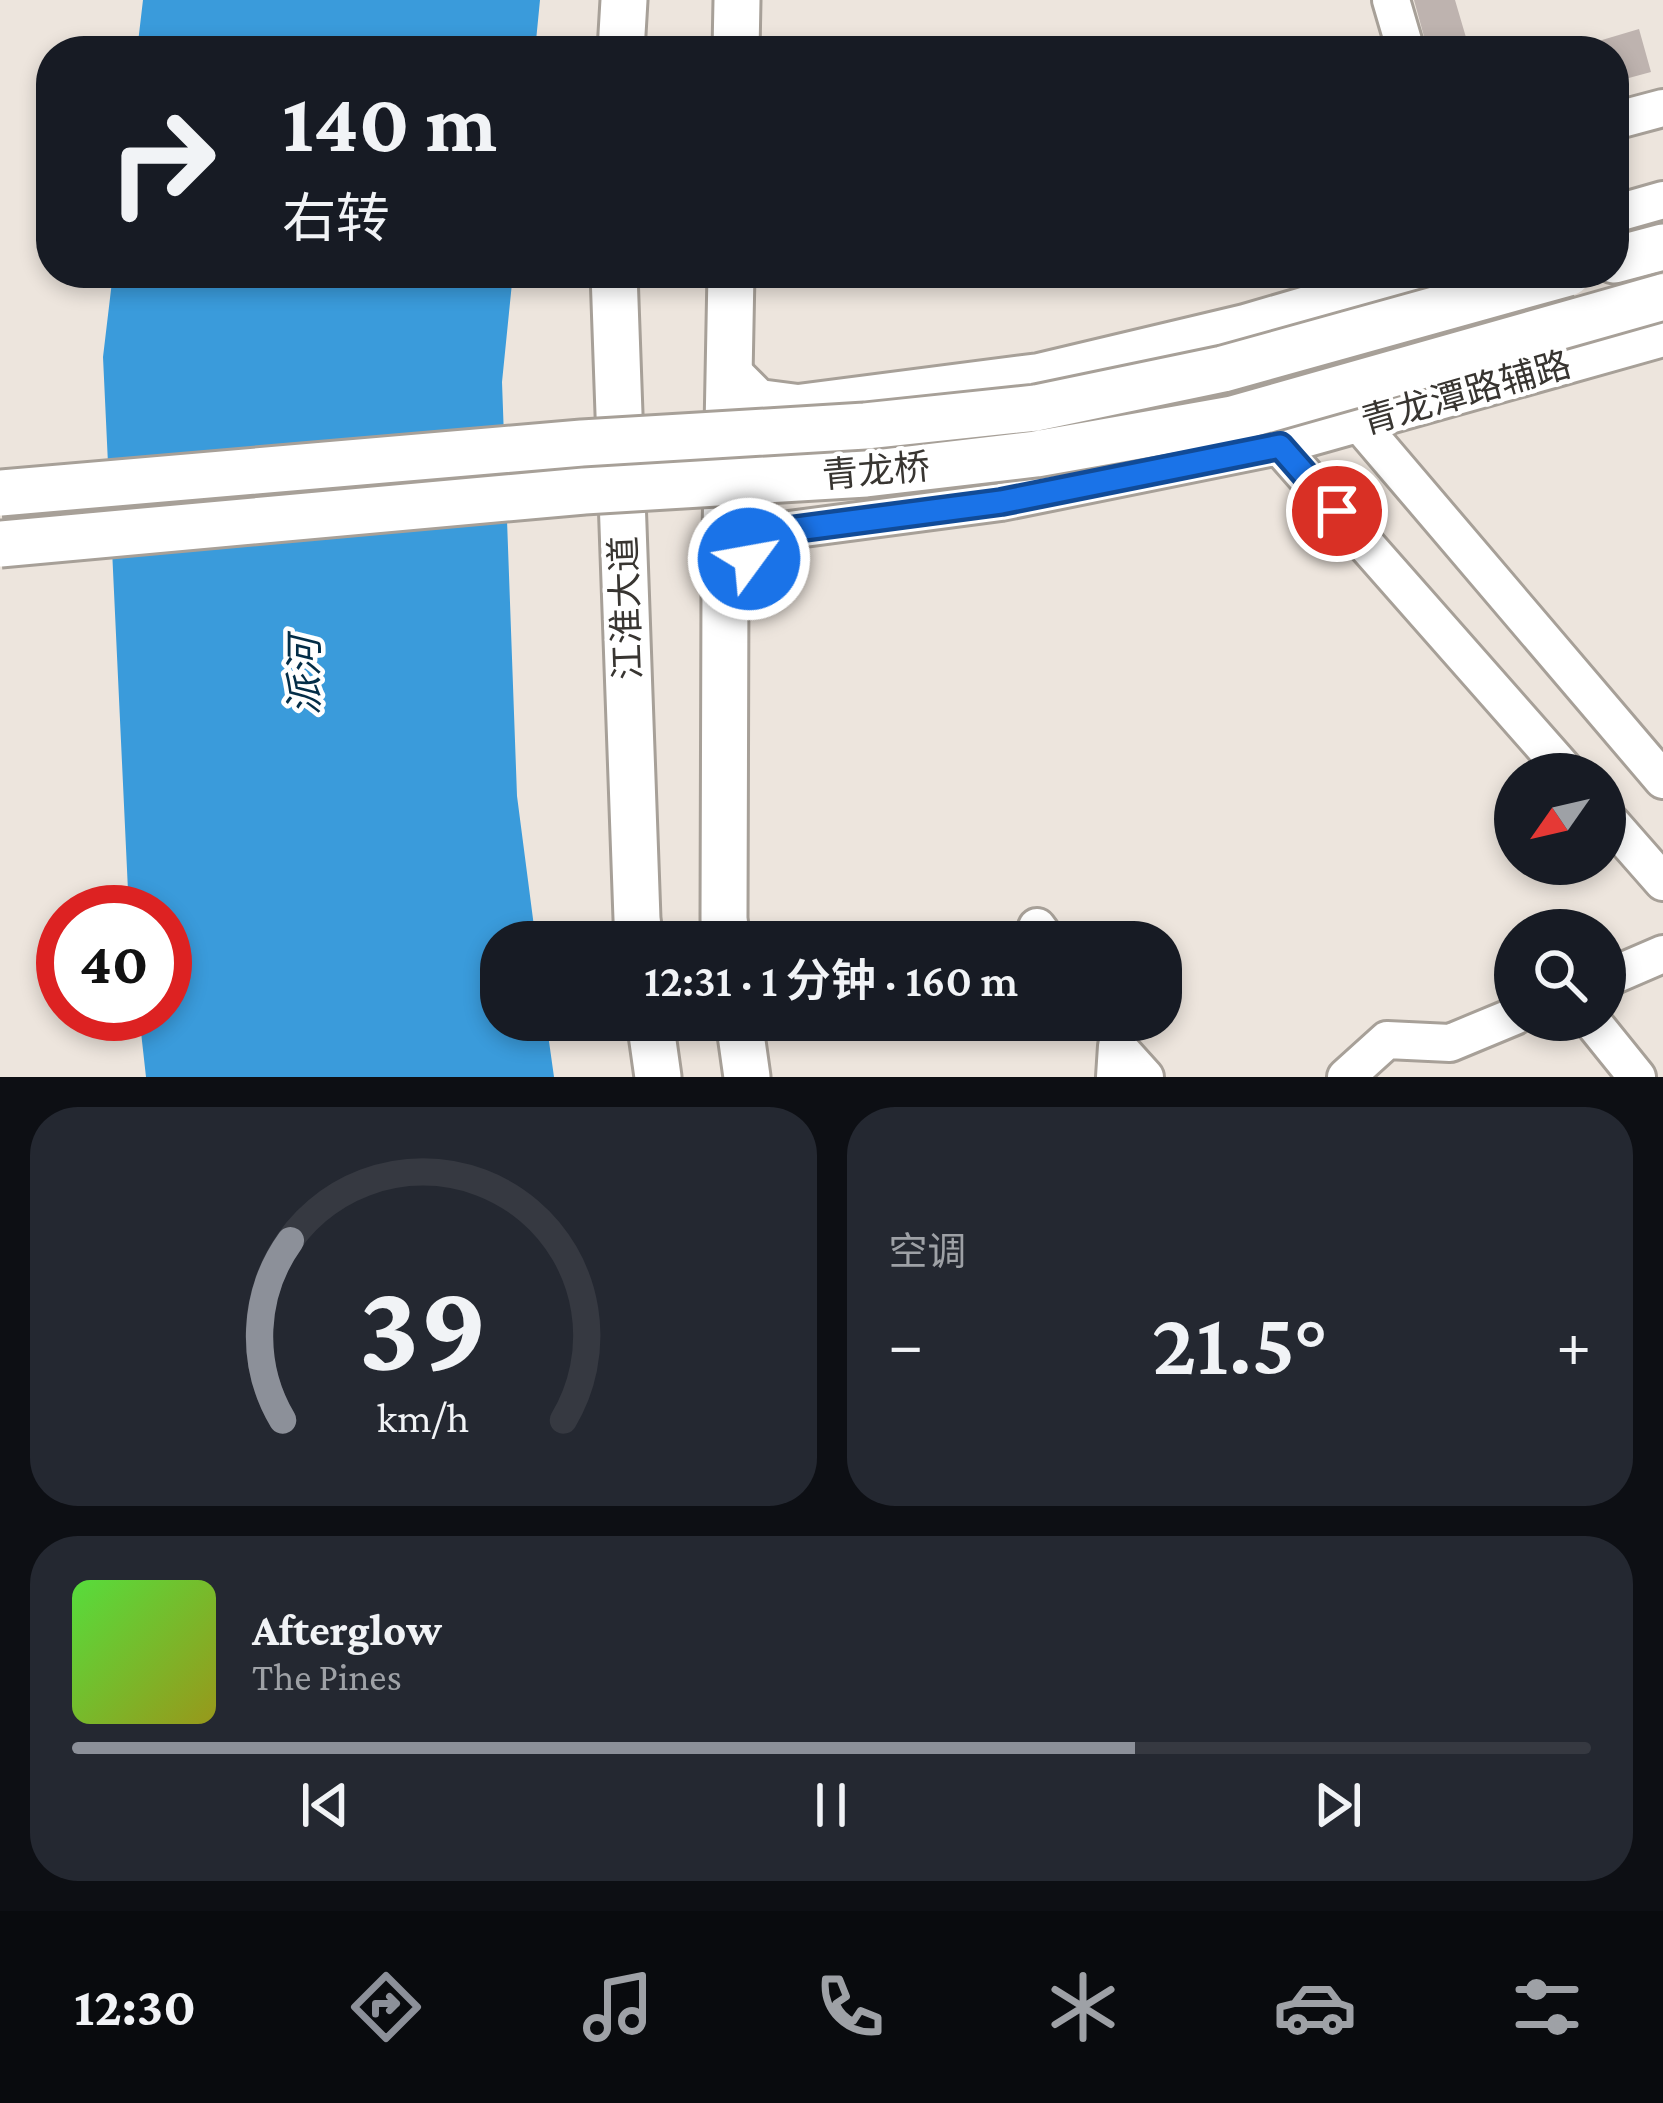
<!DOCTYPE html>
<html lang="zh">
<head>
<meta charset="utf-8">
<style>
  body { margin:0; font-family:"Crimson Pro","Noto Sans SC",serif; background:#242831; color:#f1f3f6; height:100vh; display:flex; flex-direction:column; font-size:45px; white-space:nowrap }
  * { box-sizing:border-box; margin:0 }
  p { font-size:39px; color:#9ea1a6 }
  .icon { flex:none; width:66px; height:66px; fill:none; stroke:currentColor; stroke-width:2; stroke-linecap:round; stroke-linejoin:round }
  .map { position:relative; height:1077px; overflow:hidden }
  .drawer { display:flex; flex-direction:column; gap:30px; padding:30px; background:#0d0f14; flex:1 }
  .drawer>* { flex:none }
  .banner { position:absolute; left:36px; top:36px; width:1593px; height:252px; border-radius:48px; box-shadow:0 6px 18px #0003; background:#171b24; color:#f1f3f6; overflow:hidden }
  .needle { width:78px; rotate:236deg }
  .tools { position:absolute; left:1494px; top:753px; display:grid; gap:24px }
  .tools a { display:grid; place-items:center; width:132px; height:132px; border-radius:50%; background:#171b24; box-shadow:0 6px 18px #0003; font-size:60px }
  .speed { position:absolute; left:36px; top:885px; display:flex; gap:24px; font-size:60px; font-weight:700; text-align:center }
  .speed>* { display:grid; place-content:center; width:156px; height:156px; border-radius:50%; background:#171b24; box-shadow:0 6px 18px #0003; line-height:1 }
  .speed .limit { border:18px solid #d22; background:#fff; color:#111 }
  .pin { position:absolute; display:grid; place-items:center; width:102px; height:102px; color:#fff; margin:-51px; border:6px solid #fff; border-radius:50%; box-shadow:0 3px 12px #0007 }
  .me { position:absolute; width:132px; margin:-66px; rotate:58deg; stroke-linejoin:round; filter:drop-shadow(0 0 9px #0008) }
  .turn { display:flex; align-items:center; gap:42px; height:252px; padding:0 48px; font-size:54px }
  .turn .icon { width:156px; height:156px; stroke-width:2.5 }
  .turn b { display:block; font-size:84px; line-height:102px }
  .big { font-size:90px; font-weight:600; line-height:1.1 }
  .drawer .card { flex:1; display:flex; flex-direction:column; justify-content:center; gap:18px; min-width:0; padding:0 42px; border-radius:48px; background:#242831 }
  .drawer .dial { align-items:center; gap:0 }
  .dial svg { height:312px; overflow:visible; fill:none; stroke:#363941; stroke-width:7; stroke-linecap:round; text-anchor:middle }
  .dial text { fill:#f1f3f6; stroke:none }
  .song { display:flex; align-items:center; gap:36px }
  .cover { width:144px; height:144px; border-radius:18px; background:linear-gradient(135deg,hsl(110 70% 55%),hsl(60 70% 35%)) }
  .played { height:12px; border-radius:6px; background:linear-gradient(90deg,#8c9099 70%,#363941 70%) }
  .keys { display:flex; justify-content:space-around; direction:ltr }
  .heat { display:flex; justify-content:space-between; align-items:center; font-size:66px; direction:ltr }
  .drawer .tiles { flex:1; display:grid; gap:30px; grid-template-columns:1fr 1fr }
  .card:last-child { grid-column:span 2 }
  .trip { position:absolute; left:480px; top:921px; width:702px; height:120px; border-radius:48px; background:#171b24; box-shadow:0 6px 18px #0003; font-weight:600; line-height:120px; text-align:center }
  .dock { display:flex; height:192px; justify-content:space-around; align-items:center; background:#090b0e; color:#9ea1a6 }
  .dock .icon { width:84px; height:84px }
  .dock .current { color:#8c9099 }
  .dock b { font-size:54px; color:#f1f3f6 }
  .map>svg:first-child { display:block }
  .water { fill:#3a9bdb }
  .building { fill:#beb3af }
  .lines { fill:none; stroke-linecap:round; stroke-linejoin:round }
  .minor-casing { stroke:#a7a098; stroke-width:42 }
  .major-casing { stroke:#a7a098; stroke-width:51 }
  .minor { stroke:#fff; stroke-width:36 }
  .major { stroke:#fff; stroke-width:45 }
  .major-bridge-casing { stroke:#a7a098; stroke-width:51; stroke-linecap:butt }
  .major-bridge { stroke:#fff; stroke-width:45 }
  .route-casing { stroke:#114b97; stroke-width:30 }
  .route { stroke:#1a73e8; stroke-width:21 }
  .labels { text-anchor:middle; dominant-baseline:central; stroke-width:9; stroke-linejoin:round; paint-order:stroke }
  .street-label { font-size:36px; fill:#383531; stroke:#fff }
  .water-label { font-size:39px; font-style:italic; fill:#032d47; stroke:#fff }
</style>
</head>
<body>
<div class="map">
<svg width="1663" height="1077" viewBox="0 0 1663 1077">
  <rect width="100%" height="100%" fill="#ede5dd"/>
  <path class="water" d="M143,0H540L535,51H137Z
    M113,273H513L502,382L517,796L536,942H501V1020H546L554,1077H146L139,1014H165V912H129L103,357Z"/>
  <path class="building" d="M1414,0H1455L1470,51H1428Z
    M1639,29L1651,72L1614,82V51H1565Z"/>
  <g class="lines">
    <defs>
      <path id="minor" d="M1391,0L1406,51
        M1614,121L1663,108
        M1614,214L1663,200
        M729,368L759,398L798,403L1039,372L1245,323L1416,273
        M1359,423L1663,780
        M1279,446L1568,774
        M725,585L774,532L1001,502L1279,446L1663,338
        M1605,816L1663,882
        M1037,927L1048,942
        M1605,979L1663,954
        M1591,1020L1637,1077
        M1115,1077L1117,1046L1145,1077
        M1346,1077L1387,1040L1450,1043L1515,1016"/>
      <path id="major" d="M621,51L624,0
        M736,51L737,0
        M1614,260L1663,247
        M614,273L637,919L640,942
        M727,942L724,919L725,585L731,273
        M650,1020L658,1077
        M739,1020L747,1077"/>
    </defs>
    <use href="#minor" class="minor-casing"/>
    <use href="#major" class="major-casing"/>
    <use href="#minor" class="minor"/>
    <use href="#major" class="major"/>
    <defs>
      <path id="major-bridge" d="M0,493L582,443L865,426L1036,408L1223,369L1568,273
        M0,544L584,491L866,474L1036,454L1233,419L1663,297"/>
    </defs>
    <use href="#major-bridge" class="major-bridge-casing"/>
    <use href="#major-bridge" class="major-bridge"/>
  </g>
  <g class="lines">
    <defs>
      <path id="route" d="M749,559L774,532L1001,502L1280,446L1337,511"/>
    </defs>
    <use href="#route" class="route-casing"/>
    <use href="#route" class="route"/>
  </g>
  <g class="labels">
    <g class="street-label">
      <text transform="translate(1466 393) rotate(-16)">青龙潭路辅路</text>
      <text transform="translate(876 471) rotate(-5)">青龙桥</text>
      <text transform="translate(626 608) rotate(-92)">江淮大道</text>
    </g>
    <g class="water-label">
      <text transform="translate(304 676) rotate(-90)">派河</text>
    </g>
  </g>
</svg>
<div class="tools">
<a><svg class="needle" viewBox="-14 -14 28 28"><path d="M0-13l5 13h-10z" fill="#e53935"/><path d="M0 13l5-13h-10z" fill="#9ea1a6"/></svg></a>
<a><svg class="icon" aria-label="search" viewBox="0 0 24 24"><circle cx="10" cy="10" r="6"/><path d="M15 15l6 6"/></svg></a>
</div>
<div class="speed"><div class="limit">40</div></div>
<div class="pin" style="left:1337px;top:511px;background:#d93025"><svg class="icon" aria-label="arrive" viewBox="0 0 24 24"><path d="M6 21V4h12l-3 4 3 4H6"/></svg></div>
<svg class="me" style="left:749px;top:559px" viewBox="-20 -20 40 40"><circle r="17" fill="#1a73e8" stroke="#fff" stroke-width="3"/><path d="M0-11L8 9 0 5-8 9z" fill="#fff"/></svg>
<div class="trip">12:31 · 1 分钟 · 160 m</div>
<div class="banner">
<div class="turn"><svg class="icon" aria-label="right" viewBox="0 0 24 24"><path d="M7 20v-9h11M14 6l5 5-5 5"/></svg><div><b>140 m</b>右转</div></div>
</div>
</div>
<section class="drawer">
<div class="tiles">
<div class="card dial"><svg viewBox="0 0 100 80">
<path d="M14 69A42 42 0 1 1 86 69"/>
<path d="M14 69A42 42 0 0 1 16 23" stroke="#8c9099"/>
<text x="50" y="56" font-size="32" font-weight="700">39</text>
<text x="50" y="72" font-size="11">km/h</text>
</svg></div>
<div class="card"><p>空调</p>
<div class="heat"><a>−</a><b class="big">21.5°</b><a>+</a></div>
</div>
<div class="card">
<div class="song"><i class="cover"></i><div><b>Afterglow</b><p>The Pines</p></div></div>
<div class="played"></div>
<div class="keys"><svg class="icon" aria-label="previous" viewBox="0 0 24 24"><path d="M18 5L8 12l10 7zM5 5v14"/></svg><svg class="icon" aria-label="pause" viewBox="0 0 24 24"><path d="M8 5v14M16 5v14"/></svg><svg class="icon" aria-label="next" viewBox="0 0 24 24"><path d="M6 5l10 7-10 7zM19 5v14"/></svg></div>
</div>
</div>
</section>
<nav class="dock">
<b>12:30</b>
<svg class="icon current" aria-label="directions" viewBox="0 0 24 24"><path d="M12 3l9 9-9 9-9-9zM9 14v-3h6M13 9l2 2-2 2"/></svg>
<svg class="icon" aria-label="music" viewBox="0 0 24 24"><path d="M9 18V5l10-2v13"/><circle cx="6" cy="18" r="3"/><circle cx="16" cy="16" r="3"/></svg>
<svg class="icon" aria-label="phone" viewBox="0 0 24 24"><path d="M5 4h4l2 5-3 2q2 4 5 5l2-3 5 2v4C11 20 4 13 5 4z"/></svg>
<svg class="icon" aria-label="climate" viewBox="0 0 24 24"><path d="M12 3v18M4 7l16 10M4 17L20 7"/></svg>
<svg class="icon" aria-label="car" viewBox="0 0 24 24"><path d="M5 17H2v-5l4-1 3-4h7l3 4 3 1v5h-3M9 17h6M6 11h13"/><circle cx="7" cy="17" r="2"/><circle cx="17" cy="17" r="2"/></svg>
<svg class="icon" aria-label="filters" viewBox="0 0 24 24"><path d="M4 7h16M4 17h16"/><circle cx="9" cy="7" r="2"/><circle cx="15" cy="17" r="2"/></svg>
</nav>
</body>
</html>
